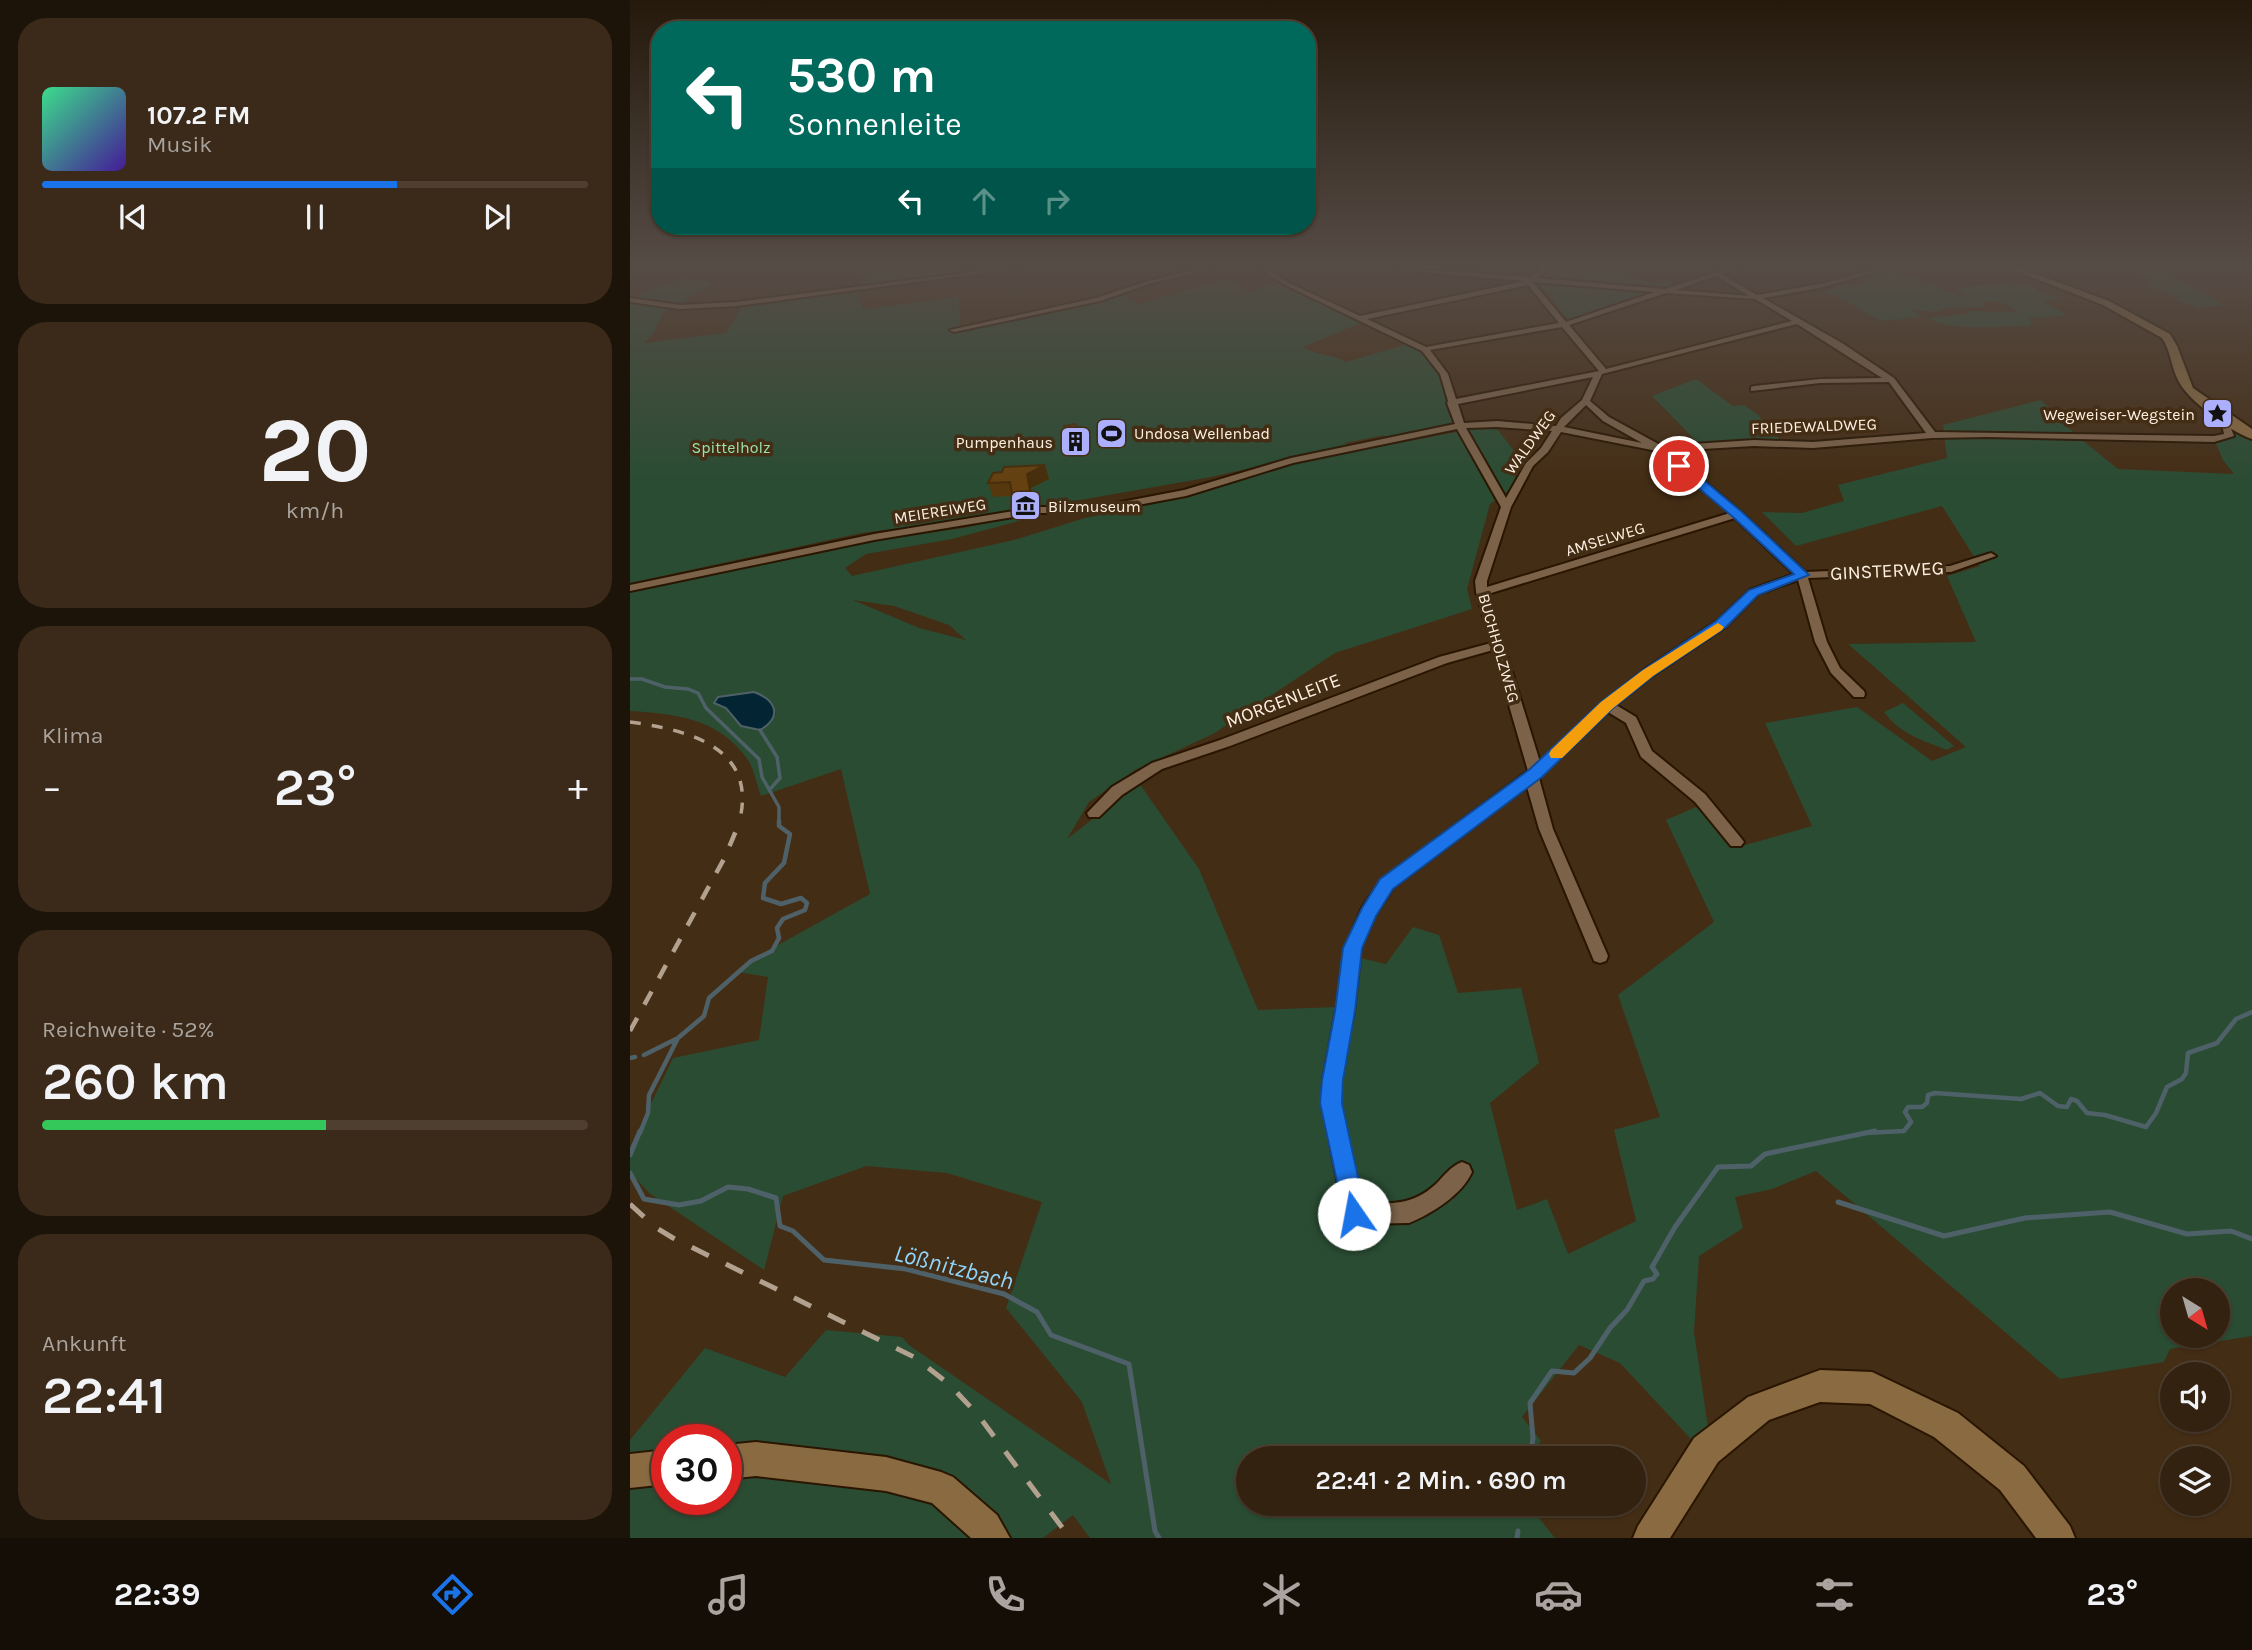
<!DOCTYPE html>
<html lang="de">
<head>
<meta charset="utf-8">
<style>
  body { margin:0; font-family:Karla,sans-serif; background:#3b2a19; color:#f1f3f6; height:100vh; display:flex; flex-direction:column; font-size:26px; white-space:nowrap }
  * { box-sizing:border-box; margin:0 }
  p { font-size:23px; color:#a9a49f }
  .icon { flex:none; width:38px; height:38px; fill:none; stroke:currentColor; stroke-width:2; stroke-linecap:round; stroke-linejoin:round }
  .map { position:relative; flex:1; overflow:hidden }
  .panel { display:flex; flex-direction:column; gap:18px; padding:18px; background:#1c1309; width:630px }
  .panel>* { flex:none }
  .guide { position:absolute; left:21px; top:21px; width:665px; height:214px; border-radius:28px; box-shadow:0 2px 5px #0004,0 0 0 2px #4e3f30; background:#00695c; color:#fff; overflow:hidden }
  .needle { width:46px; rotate:143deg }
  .fabs { position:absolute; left:1530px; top:1278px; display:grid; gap:14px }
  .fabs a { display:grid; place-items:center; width:70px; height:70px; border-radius:50%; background:#332210; box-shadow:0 2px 5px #0004,0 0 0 2px #4e3f30; font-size:35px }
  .speed { position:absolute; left:21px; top:1424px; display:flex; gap:14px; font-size:35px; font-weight:700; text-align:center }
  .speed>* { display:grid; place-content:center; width:91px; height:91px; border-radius:50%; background:#332210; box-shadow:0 2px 5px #0004,0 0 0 2px #4e3f30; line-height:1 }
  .speed .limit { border:10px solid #d22; background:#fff; color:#111 }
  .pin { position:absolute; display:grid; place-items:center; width:60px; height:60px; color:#fff; margin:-30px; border:4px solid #fff; border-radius:50%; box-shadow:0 2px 7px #0007 }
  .me { position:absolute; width:77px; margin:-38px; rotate:348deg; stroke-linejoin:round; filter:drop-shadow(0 0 5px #0008) }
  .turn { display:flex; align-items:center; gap:24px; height:147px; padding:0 21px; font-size:32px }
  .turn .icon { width:91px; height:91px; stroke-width:2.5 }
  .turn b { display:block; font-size:49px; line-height:60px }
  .lanes { display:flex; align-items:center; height:66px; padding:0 21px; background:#0003; justify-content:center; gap:35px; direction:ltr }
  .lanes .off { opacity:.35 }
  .big { font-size:52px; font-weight:600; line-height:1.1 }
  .panel .card { flex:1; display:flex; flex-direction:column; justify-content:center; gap:10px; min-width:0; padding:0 24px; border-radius:28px; background:#3b2a19 }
  .panel .dial { align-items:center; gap:0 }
  .dial b { font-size:91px; line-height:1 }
  .song { display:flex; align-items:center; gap:21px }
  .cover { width:84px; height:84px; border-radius:10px; background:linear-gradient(135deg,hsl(150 70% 55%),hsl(260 70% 35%)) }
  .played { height:7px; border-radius:4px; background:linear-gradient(90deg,#1a73e8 65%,#4e3f30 65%) }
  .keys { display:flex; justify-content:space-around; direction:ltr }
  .heat { display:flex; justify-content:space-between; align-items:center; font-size:38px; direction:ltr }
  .charge { height:10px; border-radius:5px; background:linear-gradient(90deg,#34c759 52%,#4e3f30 0) }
  .trip { position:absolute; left:606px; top:1446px; width:410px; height:70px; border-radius:35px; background:#332210; box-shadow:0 2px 5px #0004,0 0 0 2px #4e3f30; font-weight:600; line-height:70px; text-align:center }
  .dock { display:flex; height:112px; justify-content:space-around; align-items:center; background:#140e06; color:#a9a49f }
  .dock .icon { width:49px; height:49px }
  .dock .selected { color:#1a73e8 }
  .dock b { font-size:32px; color:#f1f3f6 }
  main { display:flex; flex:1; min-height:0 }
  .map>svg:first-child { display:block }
  .green { fill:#2a4c33; fill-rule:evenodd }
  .water { fill:#032433; stroke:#4f6168; stroke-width:2 }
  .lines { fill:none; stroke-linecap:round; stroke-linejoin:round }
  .stream-far2 { stroke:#4f6168; stroke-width:3.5 }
  .stream-far1 { stroke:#4f6168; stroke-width:4.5 }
  .stream { stroke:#4f6168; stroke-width:5 }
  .street-casing { stroke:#291500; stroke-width:4 }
  .secondary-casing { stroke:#291500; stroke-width:4 }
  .street { fill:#7b6249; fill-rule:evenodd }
  .secondary { fill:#8a6b41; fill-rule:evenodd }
  .rail-far2 { stroke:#b3a18f; stroke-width:3.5; stroke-dasharray:11 11; stroke-linecap:butt }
  .rail-far1 { stroke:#b3a18f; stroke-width:4.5; stroke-dasharray:15 15; stroke-linecap:butt }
  .rail { stroke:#b3a18f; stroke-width:5; stroke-dasharray:19 19; stroke-linecap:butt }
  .wall { fill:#57380e }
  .shaded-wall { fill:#472e0b }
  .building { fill:#654110; stroke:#472e0b; stroke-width:2 }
  .route { fill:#1a73e8; stroke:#114b97; stroke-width:2 }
  .slow { fill:#f59e0b }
  .labels { text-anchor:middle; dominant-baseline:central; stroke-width:7; stroke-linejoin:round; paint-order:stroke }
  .far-poi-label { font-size:16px; fill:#fff0e2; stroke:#442d15; text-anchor:end }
  .far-street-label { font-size:16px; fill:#fff0e2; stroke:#442d15 }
  .far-park-label { font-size:16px; fill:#97e2a9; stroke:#442d15 }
  .street-label { font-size:19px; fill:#fff0e2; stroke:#442d15 }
  .near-water-label { font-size:24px; font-style:italic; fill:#90d5fb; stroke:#442d15 }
</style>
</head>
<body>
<main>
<section class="panel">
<div class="card">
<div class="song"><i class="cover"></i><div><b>107.2 FM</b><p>Musik</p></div></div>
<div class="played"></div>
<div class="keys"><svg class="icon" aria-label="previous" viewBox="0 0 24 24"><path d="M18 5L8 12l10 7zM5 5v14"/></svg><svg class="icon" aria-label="pause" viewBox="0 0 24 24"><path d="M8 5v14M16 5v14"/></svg><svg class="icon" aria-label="next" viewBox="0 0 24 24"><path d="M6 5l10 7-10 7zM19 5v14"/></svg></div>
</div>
<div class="card dial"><b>20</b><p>km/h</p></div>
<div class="card"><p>Klima</p>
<div class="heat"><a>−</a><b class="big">23°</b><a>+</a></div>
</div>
<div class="card"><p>Reichweite · 52%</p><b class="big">260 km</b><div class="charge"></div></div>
<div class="card"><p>Ankunft</p><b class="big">22:41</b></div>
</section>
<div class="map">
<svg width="1622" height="1538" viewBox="0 0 1622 1538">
  <rect width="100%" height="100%" fill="#442d15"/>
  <path class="green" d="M259,268H324L319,275L231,286L233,274Z
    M924,268H996L1007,271L997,276L1021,283L1035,280L1045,284L1030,289L912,276Z
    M1259,268L1332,296L1337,295L1325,289L1381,281L1406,287L1407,291L1429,297L1431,299L1412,301L1431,311L1435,316L1397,318L1404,324L1399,326C1372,326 1319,332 1298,318L1336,314L1338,311L1386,312C1377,301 1366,301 1352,302L1355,307L1317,308L1306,312L1281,309L1293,317L1250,321L1216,301L1191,291L1201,290L1206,285H1234L1235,276Z
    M1471,268H1582L1540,275L1594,305L1569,308L1546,300L1549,297L1515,286L1518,278L1501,270Z
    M55,278L84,283L33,313L24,332L14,343L96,333L113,305L227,289L233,309L329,297L330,326L334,327C356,322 439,298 456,304L491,295L509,304L595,279L621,292L648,280L733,322L673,347C687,356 702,354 716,362L778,344C815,362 813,390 823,425L757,438L754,435L715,443L717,446L581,477L342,519L231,533L0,583V298Z
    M908,281L1022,291L938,320Z
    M1066,379L1103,406L1114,405L1127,414L1152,442L1072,447L1022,396Z
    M1411,400L1446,435L1488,469L1604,474L1593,460L1584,439L1603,437L1601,427L1622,437V1336L1540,1349L1534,1362L1430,1379L1186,1171L1142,1189L1105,1197L1113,1228L1069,1256L1064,1332L1078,1427L1061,1439L990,1363L949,1345L892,1417L911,1441L897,1458H618V1503H897L925,1538H460L443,1515L413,1538H0V1440L75,1348L155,1377L196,1330L272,1337L279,1345L481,1484L452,1402L376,1308L412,1202L317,1173L236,1166L153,1196L134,1270L19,1193L0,1172V1147L43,1058L129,1040L138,977L107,972L139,950L240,894L211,769L131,796C127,785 124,769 118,760C89,718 46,714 0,711V592L227,542L334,528L406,512L407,516L322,539L236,554L215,568L222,576L384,540L455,518L562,496L664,463L864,425L902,474L860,504L837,589L842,609L705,653L583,734L505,770L459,802L437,839L509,783L569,869L628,1010L707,1007L713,954L756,964L783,927L809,935L828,993L891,988L909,1063L860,1103L887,1210L917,1199L938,1254L1006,1221L984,1130L1030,1117L988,995L1084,922L1036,820L1066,807L1105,848L1182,826L1135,723L1227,707L1302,761L1336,747L1218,644L1346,642L1317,576L1350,566L1312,506L1166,546L1132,512L1172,513L1214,501L1208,485L1317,458L1313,425ZM223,600L264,606L319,625L336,640L289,628ZM124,692C136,696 144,702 146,715H100L96,708L84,703L88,697ZM1542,1290H1587V1335H1542ZM37,1440H96V1500H37Z
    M1273,703L1324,746L1317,750C1292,740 1271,735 1254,712Z"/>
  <path class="water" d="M124,692C146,700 153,717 130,730L111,726L96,708L84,703L88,697Z"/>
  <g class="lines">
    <path class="stream-far2" d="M0,679H12L35,687L58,689L68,693L76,708L129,759L132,777L149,807V823
      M130,730L147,757L150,778L141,788"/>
    <path class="stream-far1" d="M14,1055L46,1039
      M0,1058L5,1057
      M10,1133L18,1113L19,1095L48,1038L74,1016L79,998L121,961L142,951L149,938L147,928L153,919L175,910L177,903L171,898L151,904L133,898L135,883L154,863L160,834L149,826V821
      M1235,1133L1274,1131L1281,1122L1275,1112L1278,1107H1292L1297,1103L1298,1095L1305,1093L1391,1099L1410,1093L1428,1106L1437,1107L1441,1099L1447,1101L1457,1113L1475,1115L1516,1127L1526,1113L1537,1087L1552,1079L1556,1073L1558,1053L1587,1043L1606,1019L1622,1012"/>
    <path class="stream" d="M0,1155L10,1131
      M0,1173L14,1199L49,1205L71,1201L98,1187L118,1189L146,1198L150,1226L163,1231L194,1260L276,1269L374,1294L407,1312L421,1335L499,1364L525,1531L529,1538
      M1208,1202L1314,1236L1395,1218L1480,1212L1557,1234L1601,1231L1622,1239
      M900,1458L903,1438L900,1403L922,1371L944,1373L960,1358L980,1328L997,1310L1014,1281L1023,1279L1027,1274L1022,1267L1045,1227L1088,1167L1121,1166L1135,1154L1245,1131
      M887,1538L888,1531"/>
    <defs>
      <path id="street" d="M375,268H390L107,306L50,309L0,302V298L50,305L107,302Z
        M572,268H582L519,284L470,301L324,332L320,330L466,298L515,282Z
        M629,268H636L659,283L730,316L895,281L768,270L765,268L901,277L912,268H919L908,278L1035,289L1099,268H1107L1092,274L1127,295L1190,284L1251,268H1260L1190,288L1133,298L1212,343L1264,378L1305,432L1584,436L1594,434L1593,429L1578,411L1582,408L1600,426L1604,436L1584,442L1357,437L1302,438L1183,448L1124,446L1038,451L1111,512L1175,572L1320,566L1361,553L1366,556L1321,572L1178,578L1197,642L1210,668L1234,691L1235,694L1234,697H1224L1201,673L1185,642L1168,580L1128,594L1095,627L1022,676L986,705L1006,717L1022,751L1075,794L1111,838L1114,842L1111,846H1101L1065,802L1011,757L996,723L978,712L909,778L923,829L978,956L976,961L970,963L964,961L962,956L909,829L897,787L763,888L745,916L731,948L724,1011L711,1080L710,1103L732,1204C762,1203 782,1206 806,1184C814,1176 821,1166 832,1162L839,1165L842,1172C832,1195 801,1214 779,1223L724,1224L717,1221L714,1214L692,1103L693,1080L706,1011L715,948L732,908L751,880L898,771L863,650L817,663L600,746L532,769L492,795L469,817H459L457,813L482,787L522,763L590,740L809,657L861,643L846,592L845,581L871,507L827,429L663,463L556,496L465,513H408L244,540L0,591V585L244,534L408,507H465L554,490L661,458L825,424L817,403L818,401L810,374L792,351L655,285ZM1086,276L1119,296L1046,290ZM903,282H904L1025,292L936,322ZM898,285L929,323L796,347L737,319ZM1036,293L1125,299L1162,321L976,369L939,325ZM1167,324L1252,378L1190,379L1124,386L1121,387V391L1190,383L1259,382L1296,433L1183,442L1124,440L1032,446L979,417L960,401L972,374ZM932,327L969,371L826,399L818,374L800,350ZM963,377L952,400L931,418L926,426L867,421L834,423L828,404ZM956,405L973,421L1012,443L934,427ZM867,427L922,431L911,448L896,463L876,498L836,428ZM931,432L1027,451L1100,513L857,587V581L881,507L903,466L918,452ZM1105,518L1164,574L1120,590L1087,621L1014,670L972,703L910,762L858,594Z"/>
      <path id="secondary" d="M1378,268H1390L1479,301L1540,334L1547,346L1563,388L1622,429V439C1601,432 1557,400 1548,380C1541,367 1541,351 1532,338L1473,305Z
        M1190,1370L1242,1372L1328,1413L1394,1466L1440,1526L1445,1538H1406L1370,1490L1304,1437L1240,1404L1190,1402L1139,1420L1088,1462L1040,1538H1003L1008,1526L1064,1438L1118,1397Z
        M126,1442L256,1457L311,1472L323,1477L367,1515L380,1538H341L302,1503L256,1491L126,1476L96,1479V1445Z
        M37,1450V1484L0,1488V1454Z"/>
    </defs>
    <use href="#street" class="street-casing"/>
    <use href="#secondary" class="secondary-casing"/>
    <use href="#street" class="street"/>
    <use href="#secondary" class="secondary"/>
    <path class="rail-far2" d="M0,722C58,730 129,747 109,823"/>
    <path class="rail-far1" d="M0,1031L95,857L110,821"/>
    <path class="rail" d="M0,1204L25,1227L43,1238L284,1357L319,1384L348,1415L440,1538"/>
  </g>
  <path class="wall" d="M434,426L453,445L443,447L437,436Z
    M415,465L419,479L401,488L404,505L386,508L382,496L363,497L358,483L372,472Z"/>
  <path class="shaded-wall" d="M451,435L453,445L443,447L440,437Z
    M415,465L419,479L401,488L404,505L386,508L382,494L397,474Z"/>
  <path class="building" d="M445,424L451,435L440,437L434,426Z
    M415,465L397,474L400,491L382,494L380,482L358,483L363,473L372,472L374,467Z"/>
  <linearGradient id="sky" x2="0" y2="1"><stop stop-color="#25190c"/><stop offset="0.55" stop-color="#564c46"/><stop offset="1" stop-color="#564c46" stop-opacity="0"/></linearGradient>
  <rect width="1622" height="483" fill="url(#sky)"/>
  <path class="route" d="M1045,463H1053L1112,512L1179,575L1128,595L1096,627L1023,676L982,709L912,777L763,889L746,916L732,948L725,1011L713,1080L712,1103L736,1214L733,1223L724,1226L716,1223L690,1103L692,1080L705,1011L713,948L732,908L750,879L900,769L971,702L1013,670L1086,621L1119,590L1164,574L1103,517L1045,468Z"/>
  <path class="slow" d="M1088,623L1094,627L1092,630L1023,676L982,709L932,758H921L919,754L921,750L971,702L1013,670Z"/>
  <defs>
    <symbol id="sight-square" viewBox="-11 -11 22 22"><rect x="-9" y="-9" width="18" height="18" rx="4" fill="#acaffb" stroke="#442d15"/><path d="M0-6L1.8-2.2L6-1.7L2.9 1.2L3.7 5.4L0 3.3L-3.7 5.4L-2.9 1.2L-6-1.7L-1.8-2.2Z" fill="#111"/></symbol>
    <symbol id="stadium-square" viewBox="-11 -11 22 22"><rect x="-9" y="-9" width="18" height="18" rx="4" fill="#acaffb" stroke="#442d15"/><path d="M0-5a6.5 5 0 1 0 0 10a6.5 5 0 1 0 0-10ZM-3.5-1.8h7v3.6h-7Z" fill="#111"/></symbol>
    <symbol id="building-square" viewBox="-11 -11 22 22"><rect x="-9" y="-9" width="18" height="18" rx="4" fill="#acaffb" stroke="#442d15"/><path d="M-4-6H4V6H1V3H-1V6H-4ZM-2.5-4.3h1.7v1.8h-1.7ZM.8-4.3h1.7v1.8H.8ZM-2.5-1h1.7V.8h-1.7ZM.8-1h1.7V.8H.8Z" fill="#111"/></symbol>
    <symbol id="museum-square" viewBox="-11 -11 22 22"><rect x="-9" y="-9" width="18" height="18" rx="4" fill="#acaffb" stroke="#442d15"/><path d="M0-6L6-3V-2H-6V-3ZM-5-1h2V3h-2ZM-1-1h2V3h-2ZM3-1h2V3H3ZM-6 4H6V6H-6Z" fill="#111"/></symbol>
  </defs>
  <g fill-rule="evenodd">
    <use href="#sight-square" x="1570" y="396" width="35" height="35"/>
    <use href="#stadium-square" x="464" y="416" width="35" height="35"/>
    <use href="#building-square" x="428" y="424" width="35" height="35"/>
    <use href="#museum-square" x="378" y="488" width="35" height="35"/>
  </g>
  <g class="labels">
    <g class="far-poi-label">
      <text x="1565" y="414">Wegweiser-Wegstein</text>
      <text x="504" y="433" text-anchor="start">Undosa Wellenbad</text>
      <text x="423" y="442">Pumpenhaus</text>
      <text x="418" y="506" text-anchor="start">Bilzmuseum</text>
    </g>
    <g class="far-street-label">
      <text transform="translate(1184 426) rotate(-2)">FRIEDEWALDWEG</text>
      <text transform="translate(900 442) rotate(-54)">WALDWEG</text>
      <text transform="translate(310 511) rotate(-9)">MEIEREIWEG</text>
      <text transform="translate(975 539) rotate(-17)">AMSELWEG</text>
      <text transform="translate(869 648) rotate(74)">BUCHHOLZWEG</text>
    </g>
    <g class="far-park-label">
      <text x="101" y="447">Spittelholz</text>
    </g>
    <g class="street-label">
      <text transform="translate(1257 571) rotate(-3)">GINSTERWEG</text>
      <text transform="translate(653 701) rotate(-21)">MORGENLEITE</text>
    </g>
    <g class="near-water-label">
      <text transform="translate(324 1267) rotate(14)">Lößnitzbach</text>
    </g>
  </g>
</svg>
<div class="fabs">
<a><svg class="needle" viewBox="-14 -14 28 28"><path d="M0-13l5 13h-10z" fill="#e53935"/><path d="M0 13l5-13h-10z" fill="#a9a49f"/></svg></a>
<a><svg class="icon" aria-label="sound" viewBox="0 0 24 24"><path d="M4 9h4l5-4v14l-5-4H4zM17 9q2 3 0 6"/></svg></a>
<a><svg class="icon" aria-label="layers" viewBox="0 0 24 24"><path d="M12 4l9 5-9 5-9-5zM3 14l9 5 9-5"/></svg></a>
</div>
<div class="speed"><div class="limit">30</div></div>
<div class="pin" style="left:1049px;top:466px;background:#d93025"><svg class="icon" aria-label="arrive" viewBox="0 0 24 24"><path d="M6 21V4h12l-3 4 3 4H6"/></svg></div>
<svg class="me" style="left:724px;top:1214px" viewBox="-20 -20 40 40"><circle r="19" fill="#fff"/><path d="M0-13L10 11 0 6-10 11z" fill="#1a73e8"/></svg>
<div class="trip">22:41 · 2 Min. · 690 m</div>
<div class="guide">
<div class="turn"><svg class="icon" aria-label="left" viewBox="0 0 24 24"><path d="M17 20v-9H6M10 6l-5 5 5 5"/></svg><div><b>530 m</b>Sonnenleite</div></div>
<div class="lanes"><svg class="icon" aria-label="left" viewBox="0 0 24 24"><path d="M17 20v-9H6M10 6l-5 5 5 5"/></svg><svg class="icon off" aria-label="ahead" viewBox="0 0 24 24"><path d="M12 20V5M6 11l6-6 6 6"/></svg><svg class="icon off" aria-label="right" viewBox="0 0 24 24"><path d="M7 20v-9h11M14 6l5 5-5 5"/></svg></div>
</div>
</div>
</main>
<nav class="dock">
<b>22:39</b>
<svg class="icon selected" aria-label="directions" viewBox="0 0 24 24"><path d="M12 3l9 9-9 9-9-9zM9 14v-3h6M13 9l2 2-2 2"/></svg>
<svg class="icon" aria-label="music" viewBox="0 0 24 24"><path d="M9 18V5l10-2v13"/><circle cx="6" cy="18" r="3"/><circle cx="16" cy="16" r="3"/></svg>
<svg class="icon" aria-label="phone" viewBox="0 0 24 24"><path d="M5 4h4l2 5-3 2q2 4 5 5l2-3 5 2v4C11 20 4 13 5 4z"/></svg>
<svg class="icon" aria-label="climate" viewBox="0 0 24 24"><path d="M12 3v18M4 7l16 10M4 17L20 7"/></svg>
<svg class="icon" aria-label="car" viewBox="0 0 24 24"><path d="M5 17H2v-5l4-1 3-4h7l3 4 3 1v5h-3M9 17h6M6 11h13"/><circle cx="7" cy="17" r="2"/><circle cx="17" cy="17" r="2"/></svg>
<svg class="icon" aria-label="filters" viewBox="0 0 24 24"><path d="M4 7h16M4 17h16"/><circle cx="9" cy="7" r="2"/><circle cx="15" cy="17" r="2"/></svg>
<b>23°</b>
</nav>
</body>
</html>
